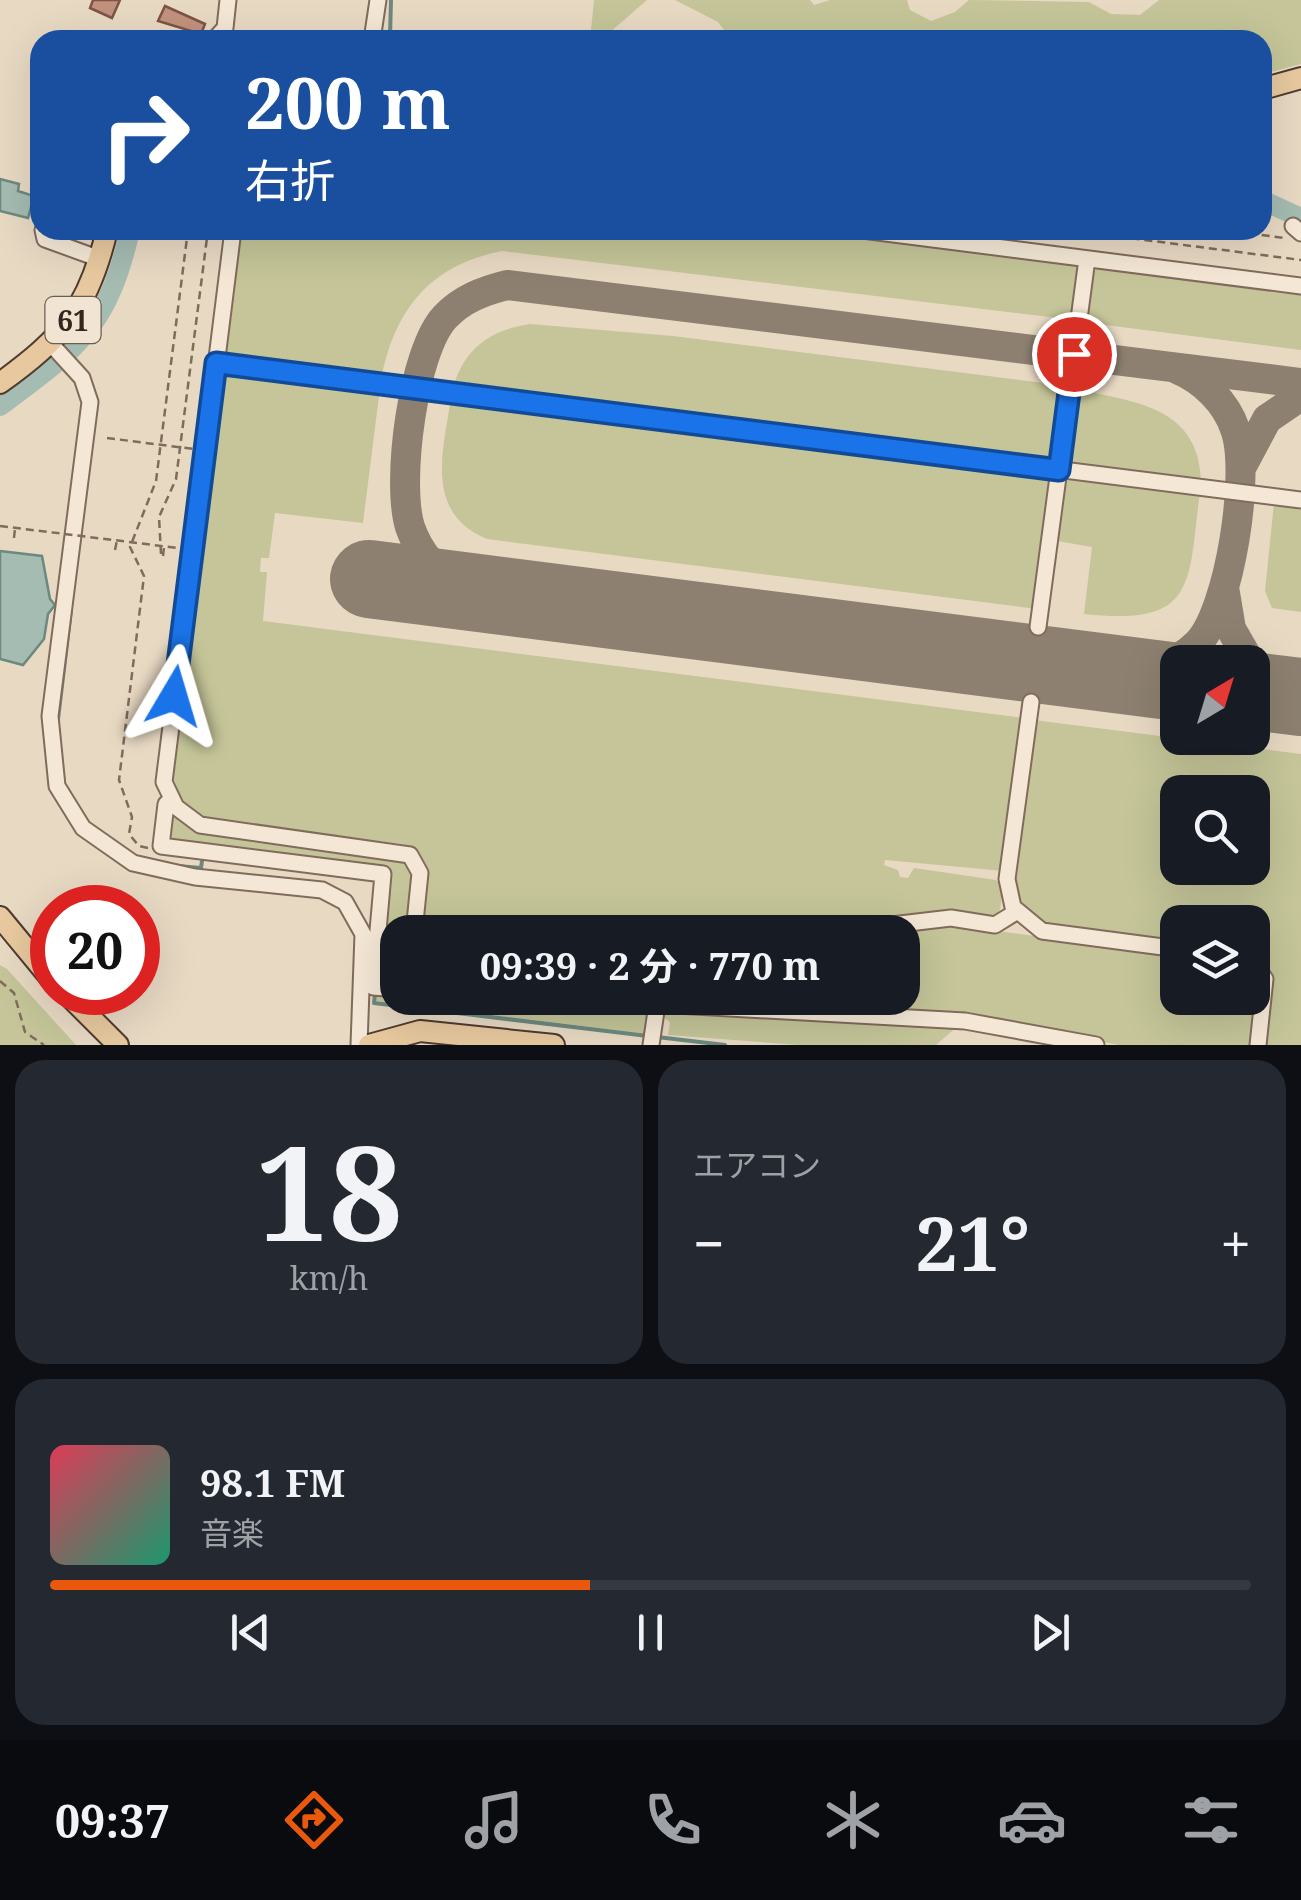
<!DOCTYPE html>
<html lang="ja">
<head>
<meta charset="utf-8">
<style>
  body { margin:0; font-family:"Noto Serif","Noto Sans JP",serif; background:#242831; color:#f1f3f6; height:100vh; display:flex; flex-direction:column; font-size:38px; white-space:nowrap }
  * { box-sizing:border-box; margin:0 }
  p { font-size:32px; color:#9ea1a6 }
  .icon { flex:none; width:55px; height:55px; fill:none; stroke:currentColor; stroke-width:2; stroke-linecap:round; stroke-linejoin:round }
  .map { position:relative; height:1045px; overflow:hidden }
  .panel { display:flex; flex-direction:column; gap:15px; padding:15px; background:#0d0f14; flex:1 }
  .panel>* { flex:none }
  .guide { position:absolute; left:30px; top:30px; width:1242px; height:210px; border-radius:30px; box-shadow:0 10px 40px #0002; background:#1a4fa0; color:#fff; overflow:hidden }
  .needle { width:65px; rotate:38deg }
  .buttons { position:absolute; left:1160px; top:645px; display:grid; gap:20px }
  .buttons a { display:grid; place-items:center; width:110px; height:110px; border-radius:20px; background:#171b24; box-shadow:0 10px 40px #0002; font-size:50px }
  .speed { position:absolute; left:30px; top:885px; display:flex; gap:20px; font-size:50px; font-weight:700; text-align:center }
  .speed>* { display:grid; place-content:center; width:130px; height:130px; border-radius:50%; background:#171b24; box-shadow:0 10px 40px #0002; line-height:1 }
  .speed .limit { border:15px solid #d22; background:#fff; color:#111 }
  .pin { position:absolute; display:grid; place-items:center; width:85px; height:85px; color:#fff; margin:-42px; border:5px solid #fff; border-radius:50%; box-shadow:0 2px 10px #0007 }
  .me { position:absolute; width:110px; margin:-55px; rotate:7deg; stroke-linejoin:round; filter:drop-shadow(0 0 8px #0008) }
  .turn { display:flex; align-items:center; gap:35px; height:210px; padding:0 50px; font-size:45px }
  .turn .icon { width:130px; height:130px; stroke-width:2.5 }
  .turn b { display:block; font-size:70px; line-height:85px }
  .big { font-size:75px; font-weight:700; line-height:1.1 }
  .panel .card { flex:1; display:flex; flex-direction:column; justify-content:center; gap:15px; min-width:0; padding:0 35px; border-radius:30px; background:#242831 }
  .panel .dial { align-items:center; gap:0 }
  .dial b { font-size:130px; line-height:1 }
  .song { display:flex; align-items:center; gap:30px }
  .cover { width:120px; height:120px; border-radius:15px; background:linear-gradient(135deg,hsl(350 70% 55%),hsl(160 70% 35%)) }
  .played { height:10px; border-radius:5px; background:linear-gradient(90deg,#ea580c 45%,#363941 45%) }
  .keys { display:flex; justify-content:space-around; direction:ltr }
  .heat { display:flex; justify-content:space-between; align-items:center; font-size:55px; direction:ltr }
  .panel .tiles { flex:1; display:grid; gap:15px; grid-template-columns:1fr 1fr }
  .card:last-child { grid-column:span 2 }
  .trip { position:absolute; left:380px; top:915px; width:540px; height:100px; border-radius:30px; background:#171b24; box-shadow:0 10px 40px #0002; font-weight:700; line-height:100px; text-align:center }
  .dock { display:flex; height:160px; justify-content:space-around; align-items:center; background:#090b0e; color:#9ea1a6 }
  .dock .icon { width:70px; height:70px }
  .dock .active { color:#ea580c }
  .dock b { font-size:45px; color:#f1f3f6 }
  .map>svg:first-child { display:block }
  .green { fill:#c5c599; fill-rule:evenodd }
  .water { fill:#a5bcb2; stroke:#6d897f; stroke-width:2.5 }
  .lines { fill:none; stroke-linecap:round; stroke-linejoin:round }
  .stream { stroke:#6d897f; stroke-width:4 }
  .river { stroke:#a5bcb2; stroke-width:20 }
  .taxiway { stroke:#8d8070; stroke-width:30 }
  .runway { stroke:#8d8070; stroke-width:78 }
  .building { fill:#c2927d; stroke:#7d5445; stroke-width:2.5 }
  .minor-casing { stroke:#816b5c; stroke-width:19 }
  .major-casing { stroke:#4f3b30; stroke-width:24 }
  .path { stroke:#816b5c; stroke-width:2.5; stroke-dasharray:8 5; stroke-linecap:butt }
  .minor { stroke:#f4e7d5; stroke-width:15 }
  .major { stroke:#e8c99f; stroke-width:20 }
  .path-bridge { stroke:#816b5c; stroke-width:2.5; stroke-dasharray:8 5; stroke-linecap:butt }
  .route-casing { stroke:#114b97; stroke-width:25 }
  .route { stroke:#1a73e8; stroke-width:18 }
  .labels { text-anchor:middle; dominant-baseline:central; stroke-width:10; stroke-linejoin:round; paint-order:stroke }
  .shield { fill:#f1e4d2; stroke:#6b5f54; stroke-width:2.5 }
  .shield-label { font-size:28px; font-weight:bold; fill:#32261e }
</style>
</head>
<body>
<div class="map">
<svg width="1301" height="1045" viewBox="0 0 1301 1045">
  <rect width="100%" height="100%" fill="#e8d9c3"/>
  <path class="green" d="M594,0H647L601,40H590Z
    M675,0H810L814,5L830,0H907L910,10L931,21L955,12L969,0L1089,2L1111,14L1140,15L1159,0H1301V64L1263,74L1262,40H732L718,22Z
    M238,230H823L1068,261L1079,270L1074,320L502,251C430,265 395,309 381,379L228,358L224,350Z
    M1101,265L1301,291V350L1082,322L1090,276Z
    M530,324L673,336L1067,386L1055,458L1046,463L453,389C463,349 490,330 530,324Z
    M231,370L380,388L363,523L275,513L269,558H261L260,572H267L263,621L1024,718L1004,871L885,860L884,865L898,870L900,877L908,878L914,868L996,880L1003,888L1000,910L991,920L948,914L787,932H419C423,899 436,864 403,844L210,820C186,811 177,799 171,774L219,383Z
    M1073,389C1133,401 1201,406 1201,484L1074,468L1067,461Z
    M451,398C466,410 502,413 519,406L869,451C885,463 917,466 935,458L1045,474L1053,489L1037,609L487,539C424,513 443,451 451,398Z
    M1071,476L1200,491C1188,586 1197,626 1084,614L1092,547L1057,541L1061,487Z
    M1274,503L1301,510V612L1272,608L1265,591Z
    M1034,720L1301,754V1045H1264C1267,1016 1282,972 1253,955L1252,922H1178L1177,944L1051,928L1024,914L1013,888ZM1178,792H1252V868H1178Z
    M169,805L183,820L397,855L414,867L409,932H398L397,986L378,985L387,871L164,843Z
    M944,924L1177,955L1178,998H1252L1253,968L1259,975L1254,1045H1119L962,1015L662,998H902V932H873Z
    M0,965L7,969L76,1045H0Z
    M377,991L397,992L398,998L651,1007L649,1034L376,1001Z
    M660,1007L959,1025L936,1045H799L668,1035L670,1022L660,1015Z"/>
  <path class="water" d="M0,179L19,184L18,191L34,196L28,218L0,211Z
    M0,551L42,556L50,599L55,605L48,614L44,639L23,665L0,659Z"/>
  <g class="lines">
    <path class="stream" d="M390,37L391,0
      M7,395L9,399
      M58,719L71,610
      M178,866L201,868L202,861
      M375,994L374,1003L648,1036
      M657,1037L725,1045"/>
    <path class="river" d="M1262,200L1301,218
      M0,406C77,349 108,328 130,230"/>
    <path class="taxiway" d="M1242,466L1267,419L1301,396
      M464,591C440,576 419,554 410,527C396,482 413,351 445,317C462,299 483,291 507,285L1301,383
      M1225,593L1231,629L1250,662
      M1252,665L1272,682L1301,696
      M1114,674C1146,673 1174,667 1198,643C1230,610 1251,471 1235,429C1226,402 1203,380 1177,369"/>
    <path class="runway" d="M369,579L1178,682
      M1252,691L1301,697"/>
  </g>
  <path class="building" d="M93,0H120L112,18L90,8Z
    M165,6L205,24L201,34L158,21Z"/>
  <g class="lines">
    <defs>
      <path id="minor" d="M214,40L225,28L228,0
        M372,40L378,0
        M1293,226L1301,233
        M43,230L45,239L100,259
        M233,230L164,782L176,807L200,825L410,855L420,873L414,932
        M862,230L1301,286
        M51,344L82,378L90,402L50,716L57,786L83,828L133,863L195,877L322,890L345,902L363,934L359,1045
        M217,363L1301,500
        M1038,627L1087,259
        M1031,702L1007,879L1013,907L1042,931L1178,949
        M171,800L166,804L161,846L383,874L373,987L398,989
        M832,932L951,918L995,925L1016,912
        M1252,961L1265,979L1258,1045
        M549,998L965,1021L1096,1045
        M651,1045L658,998"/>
      <path id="major" d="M1262,89L1301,78
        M0,383C64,337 89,307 107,230
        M0,917L52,980
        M65,992L118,1045
        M369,1045L420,1031L554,1045"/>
    </defs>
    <use href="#minor" class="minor-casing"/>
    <use href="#major" class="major-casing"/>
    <path class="path" d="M1067,230L1301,260
      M1223,230L1285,238
      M107,438L194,449
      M14,538L15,528
      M115,550L117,540
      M161,554L159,517L176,479L208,230
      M163,556L164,547
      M148,848L139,846L129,834L132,817L119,780L144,576L130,547L156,481L188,230
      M0,981L14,993L25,1032L44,1045"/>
    <use href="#minor" class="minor"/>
    <use href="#major" class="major"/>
    <path class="path-bridge" d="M0,526L186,549"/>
  </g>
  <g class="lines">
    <defs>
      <path id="route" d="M174,696L216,363L1059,470L1074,354"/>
    </defs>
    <use href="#route" class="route-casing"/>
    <use href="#route" class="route"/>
  </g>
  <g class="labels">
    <rect class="shield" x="45.5" y="297" width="55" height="46" rx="8"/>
    <g class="shield-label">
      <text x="73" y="320">61</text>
    </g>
  </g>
</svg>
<div class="buttons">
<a><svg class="needle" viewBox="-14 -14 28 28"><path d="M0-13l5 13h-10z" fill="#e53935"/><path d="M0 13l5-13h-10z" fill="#9ea1a6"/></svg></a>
<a><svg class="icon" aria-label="search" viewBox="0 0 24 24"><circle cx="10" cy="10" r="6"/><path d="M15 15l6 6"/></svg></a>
<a><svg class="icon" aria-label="layers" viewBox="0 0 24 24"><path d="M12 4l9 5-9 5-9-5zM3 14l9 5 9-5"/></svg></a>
</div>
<div class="speed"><div class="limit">20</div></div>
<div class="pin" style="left:1074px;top:354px;background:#d93025"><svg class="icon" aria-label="arrive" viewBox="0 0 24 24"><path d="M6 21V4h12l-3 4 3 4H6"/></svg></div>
<svg class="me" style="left:174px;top:696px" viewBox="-20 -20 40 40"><path d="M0-17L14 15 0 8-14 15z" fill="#1a73e8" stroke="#fff" stroke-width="4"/></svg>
<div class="trip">09:39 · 2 分 · 770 m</div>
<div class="guide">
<div class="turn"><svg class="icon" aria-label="right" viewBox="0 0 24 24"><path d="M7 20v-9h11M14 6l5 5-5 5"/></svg><div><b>200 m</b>右折</div></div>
</div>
</div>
<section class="panel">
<div class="tiles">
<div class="card dial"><b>18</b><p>km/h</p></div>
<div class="card"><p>エアコン</p>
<div class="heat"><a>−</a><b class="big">21°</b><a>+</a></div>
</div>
<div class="card">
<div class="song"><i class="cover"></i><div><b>98.1 FM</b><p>音楽</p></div></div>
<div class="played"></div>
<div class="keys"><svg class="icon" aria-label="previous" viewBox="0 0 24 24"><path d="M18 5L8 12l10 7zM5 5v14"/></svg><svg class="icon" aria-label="pause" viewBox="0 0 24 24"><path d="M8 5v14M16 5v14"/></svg><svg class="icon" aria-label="next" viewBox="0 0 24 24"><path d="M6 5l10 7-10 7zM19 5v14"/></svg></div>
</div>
</div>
</section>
<nav class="dock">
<b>09:37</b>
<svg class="icon active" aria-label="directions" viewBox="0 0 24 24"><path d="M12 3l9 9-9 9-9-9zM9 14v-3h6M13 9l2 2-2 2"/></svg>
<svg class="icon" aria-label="music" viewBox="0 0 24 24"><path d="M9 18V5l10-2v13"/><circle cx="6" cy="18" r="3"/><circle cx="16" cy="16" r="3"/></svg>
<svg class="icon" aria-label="phone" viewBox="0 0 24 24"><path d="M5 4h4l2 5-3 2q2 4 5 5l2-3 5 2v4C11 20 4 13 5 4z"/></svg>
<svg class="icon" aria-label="climate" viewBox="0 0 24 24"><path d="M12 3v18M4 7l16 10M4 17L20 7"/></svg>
<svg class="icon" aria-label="car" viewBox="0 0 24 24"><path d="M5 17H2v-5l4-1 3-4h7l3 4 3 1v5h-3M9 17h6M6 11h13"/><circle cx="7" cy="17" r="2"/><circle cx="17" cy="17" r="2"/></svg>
<svg class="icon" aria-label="filters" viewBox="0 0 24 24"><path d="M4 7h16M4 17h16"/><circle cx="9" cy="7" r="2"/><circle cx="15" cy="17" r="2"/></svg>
</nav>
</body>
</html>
